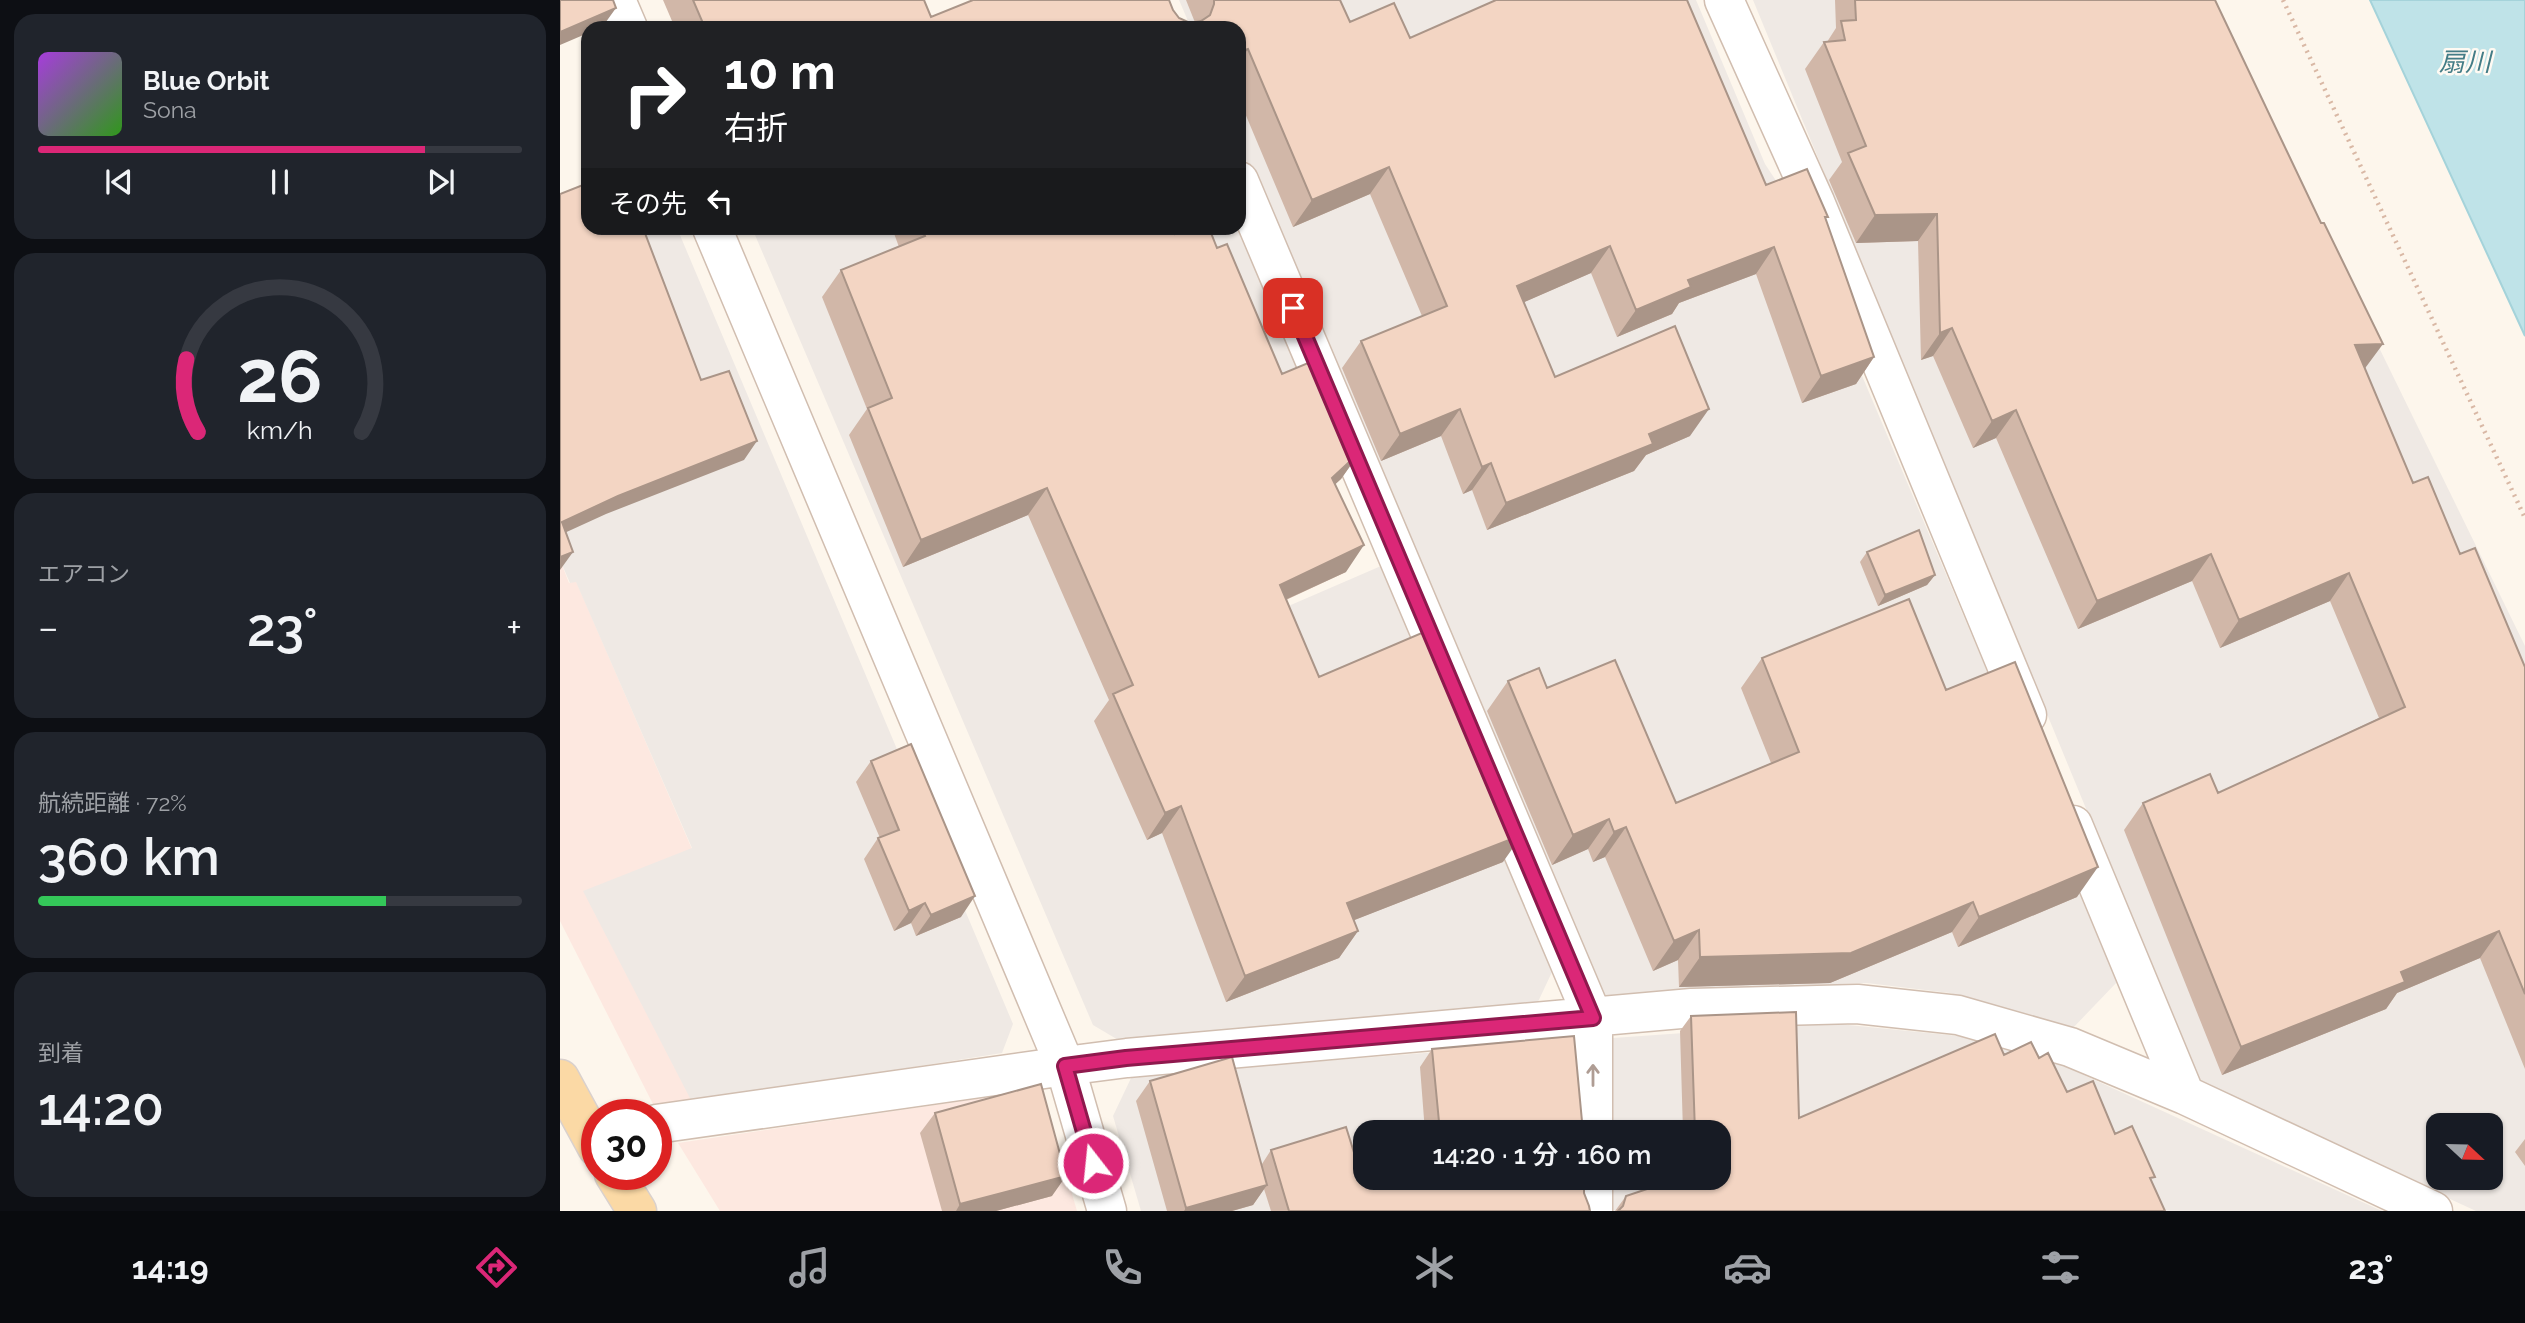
<!DOCTYPE html>
<html lang="ja">
<head>
<meta charset="utf-8">
<style>
  body { margin:0; font-family:Raleway,"Noto Sans JP",sans-serif; background:#20242c; color:#f1f3f6; height:100vh; display:flex; flex-direction:column; font-size:26px; white-space:nowrap }
  * { box-sizing:border-box; margin:0 }
  p { font-size:23px; color:#9ea1a6 }
  .icon { flex:none; width:38px; height:38px; fill:none; stroke:currentColor; stroke-width:2; stroke-linecap:round; stroke-linejoin:round }
  .map { position:relative; flex:1; overflow:hidden }
  .panel { display:flex; flex-direction:column; gap:14px; padding:14px; background:#0d0f14; width:560px }
  .panel>* { flex:none }
  .top-card { position:absolute; left:21px; top:21px; width:665px; height:214px; border-radius:21px; box-shadow:0 2px 5px #0004; background:#202124; color:#fff; overflow:hidden }
  .needle { width:46px; rotate:112deg }
  .tools { position:absolute; left:1866px; top:1113px; display:grid; gap:14px }
  .tools a { display:grid; place-items:center; width:77px; height:77px; border-radius:14px; background:#171b24; box-shadow:0 2px 5px #0004; font-size:35px }
  .speed { position:absolute; left:21px; top:1099px; display:flex; gap:14px; font-size:35px; font-weight:700; text-align:center }
  .speed>* { display:grid; place-content:center; width:91px; height:91px; border-radius:50%; background:#171b24; box-shadow:0 2px 5px #0004; line-height:1 }
  .speed .limit { border:10px solid #d22; background:#fff; color:#111 }
  .pin { position:absolute; display:grid; place-items:center; width:60px; height:60px; color:#fff; margin:-30px; border-radius:14px; box-shadow:0 4px 10px #0006 }
  .me { position:absolute; width:77px; margin:-38px; rotate:344deg; stroke-linejoin:round; filter:drop-shadow(0 0 5px #0008) }
  .turn { display:flex; align-items:center; gap:24px; height:147px; padding:0 28px; font-size:32px }
  .turn .icon { width:91px; height:91px; stroke-width:2.5 }
  .turn b { display:block; font-size:49px; line-height:60px }
  .then { display:flex; align-items:center; height:66px; padding:0 28px; background:#0003; gap:14px; font-size:26px }
  .big { font-size:52px; font-weight:600; line-height:1.1 }
  .panel .tile { flex:1; display:flex; flex-direction:column; justify-content:center; gap:10px; min-width:0; padding:0 24px; border-radius:21px; background:#20242c }
  .panel .dial { align-items:center; gap:0 }
  .dial svg { height:182px; overflow:visible; fill:none; stroke:#363941; stroke-width:7; stroke-linecap:round; text-anchor:middle }
  .dial text { fill:#f1f3f6; stroke:none }
  .song { display:flex; align-items:center; gap:21px }
  .cover { width:84px; height:84px; border-radius:10px; background:linear-gradient(135deg,hsl(280 70% 55%),hsl(110 70% 35%)) }
  .played { height:7px; border-radius:4px; background:linear-gradient(90deg,#db2777 80%,#363941 80%) }
  .keys { display:flex; justify-content:space-around; direction:ltr }
  .heat { display:flex; justify-content:space-between; align-items:center; font-size:38px; direction:ltr }
  .charge { height:10px; border-radius:5px; background:linear-gradient(90deg,#34c759 72%,#363941 0) }
  .trip { position:absolute; left:793px; top:1120px; width:378px; height:70px; border-radius:21px; background:#171b24; box-shadow:0 2px 5px #0004; font-weight:600; line-height:70px; text-align:center }
  .menu { display:flex; height:112px; justify-content:space-around; align-items:center; background:#090b0e; color:#9ea1a6 }
  .menu .icon { width:49px; height:49px }
  .menu .on { color:#db2777 }
  .menu b { font-size:32px; color:#f1f3f6 }
  main { display:flex; flex:1; min-height:0 }
  .map>svg:first-child { display:block }
  .commercial { fill:#fde8e0 }
  .industrial { fill:#efe9e4; fill-rule:evenodd }
  .water { fill:#bfe3e8; stroke:#a5d3da; stroke-width:2 }
  .lines { fill:none; stroke-linecap:round; stroke-linejoin:round }
  .minor-casing { stroke:#d1beb0; stroke-width:41 }
  .major-casing { stroke:#dad1cd; stroke-width:41 }
  .path { stroke:#d9b8a5; stroke-width:4.5; stroke-dasharray:2 5; stroke-linecap:butt }
  .minor { stroke:#fff; stroke-width:38 }
  .major { stroke:#fbd9a5; stroke-width:38 }
  .wall { fill:#d1b7a8 }
  .shaded-wall { fill:#aa9588 }
  .building { fill:#f3d5c3; stroke:#aa9588; stroke-width:2 }
  .oneway { stroke:#af9d94 }
  .route-casing { stroke:#8e194d; stroke-width:18 }
  .route { stroke:#db2777; stroke-width:12 }
  .labels { text-anchor:middle; dominant-baseline:central; stroke-width:5; stroke-linejoin:round; paint-order:stroke }
  .water-label { font-size:26px; font-style:italic; fill:#437c86; stroke:#fffaf3 }
</style>
</head>
<body>
<main>
<section class="panel">
<div class="tile">
<div class="song"><i class="cover"></i><div><b>Blue Orbit</b><p>Sona</p></div></div>
<div class="played"></div>
<div class="keys"><svg class="icon" aria-label="previous" viewBox="0 0 24 24"><path d="M18 5L8 12l10 7zM5 5v14"/></svg><svg class="icon" aria-label="pause" viewBox="0 0 24 24"><path d="M8 5v14M16 5v14"/></svg><svg class="icon" aria-label="next" viewBox="0 0 24 24"><path d="M6 5l10 7-10 7zM19 5v14"/></svg></div>
</div>
<div class="tile dial"><svg viewBox="0 0 100 80">
<path d="M14 69A42 42 0 1 1 86 69"/>
<path d="M14 69A42 42 0 0 1 9 37" stroke="#db2777"/>
<text x="50" y="56" font-size="32" font-weight="700">26</text>
<text x="50" y="72" font-size="11">km/h</text>
</svg></div>
<div class="tile"><p>エアコン</p>
<div class="heat"><a>−</a><b class="big">23°</b><a>+</a></div>
</div>
<div class="tile"><p>航続距離 · 72%</p><b class="big">360 km</b><div class="charge"></div></div>
<div class="tile"><p>到着</p><b class="big">14:20</b></div>
</section>
<div class="map">
<svg width="1965" height="1211" viewBox="0 0 1965 1211">
  <rect width="100%" height="100%" fill="#fdf6ec"/>
  <path class="commercial" d="M0,560L9,583L16,581L132,849V1102L95,1108L0,921Z
    M457,1093L486,1105L517,1211H160L118,1143Z"/>
  <path class="industrial" d="M619,0H1136L1205,164L1226,196L1558,981L1511,1030L1390,993L1307,983L1144,989L1049,997L1035,990L679,143V28H631Z
    M1193,0H1649L1965,646V1211H1916L1639,1083ZM1878,1125H1930V1178H1878Z
    M28,183V228H117L453,1024L442,1053L132,1102L23,891L132,848L16,582L10,583L0,560V194Z
    M192,228H679L749,393L618,654L821,566L992,972L976,1006L560,1041L533,1025Z
    M1268,1023L1399,1036L1504,1066L1822,1211H1049L1050,1178H1158V1132H1051L1053,1038Z
    M1018,1041V1132H805V1178L1018,1211H581L553,1116L572,1076Z"/>
  <path class="water" d="M1810,0H1965V336L1948,299Z"/>
  <g class="lines">
    <defs>
      <path id="minor" d="M56,0L68,28
        M1164,0L1255,202L1467,715
        M679,181L1033,1018V1132
        M152,228L505,1066L567,1058L1132,1008L1297,1004L1398,1015L1510,1047L1625,1095L1873,1211
        M1513,825L1625,1095
        M96,1124L505,1066L547,1211
        M1033,1211V1178"/>
      <path id="major" d="M0,1079L37,1147
        M54,1174L77,1211"/>
    </defs>
    <use href="#minor" class="minor-casing"/>
    <use href="#major" class="major-casing"/>
    <path class="path" d="M1723,0L1965,518"/>
    <use href="#minor" class="minor"/>
    <use href="#major" class="major"/>
  </g>
  <path class="wall" d="M103,0H364L371,17L613,10L619,18L630,23L635,22L634,20L626,0H780L790,22L850,38L1206,185L1266,220L1314,357L1296,384L1242,403L1196,274L1119,303L1112,314L1057,337L1031,273L964,302L995,377L1130,436L1086,455L1074,471L927,530L912,490L903,494L881,436L821,461L782,368L801,341L862,316L810,194L733,227L679,99V28H115Z
    M1275,0H1655L1805,369L1853,483L1900,554L1965,667V1069L1920,958L1837,993L1826,1009L1662,1075L1564,830L1583,803L1658,793L1819,718L1770,601L1660,648L1632,581L1518,629L1436,438L1413,448L1373,356L1361,360L1358,241L1296,243L1269,180L1282,162L1245,69L1264,42H1267L1276,28Z
    M332,228H612L615,234L657,248L722,374L800,452L781,479L775,484L786,572L726,600L759,677L943,862L794,920L798,931L779,958L666,1002L602,833L587,840L534,721L549,700L468,515L343,567L289,435L307,409L262,297L281,270L339,247Z
    M1307,552L1375,575L1367,585L1318,606L1300,562Z
    M1202,658L1386,690L1517,897L1398,947L1392,932L1270,983L1119,987L1118,960L1093,971L1045,857L1033,862L1028,849L992,865L927,711L948,681L987,688L1116,803L1211,763L1181,688Z
    M311,761L401,917L356,936L351,923L334,931L304,859L318,838H320L296,782Z
    M1131,1016L1239,1118L1444,1055L1479,1058L1507,1092L1555,1134L1591,1181L1605,1211H1055L1066,1196L1158,1178V1132H1123L1120,1031Z
    M872,1049L1023,1132H865L860,1067Z
    M590,1081L702,1164L711,1150L1024,1193L1030,1211H711L704,1189L693,1205L672,1211H607L576,1101Z
    M375,1113L492,1196L436,1211H382L360,1133Z
    M1965,1139V1166L1955,1152Z"/>
  <path class="shaded-wall" d="M56,8L43,26L39,28H28V33L0,45V32Z
    M688,49L679,61V52Z
    M829,167L810,194L733,227L752,200Z
    M1377,214L1358,241L1296,243L1315,215Z
    M1050,246L1031,273L939,313L957,286Z
    M1214,247L1196,274L1119,303L1112,314L1057,337L1076,310L1128,280Z
    M1392,328L1373,356L1361,360L1380,333Z
    M1823,344L1803,371L1795,345Z
    M1314,357L1296,384L1242,403L1261,376Z
    M900,409L881,436L821,461L840,434Z
    M1149,409L1130,436L1086,455L1074,471L927,530L946,503L1089,434Z
    M1456,410L1436,438L1413,448L1432,421Z
    M197,441L184,460L46,514L0,535L2,522L58,496Z
    M800,452L781,479L753,505L772,478Z
    M931,463L912,490L903,494L922,467Z
    M487,488L468,515L343,567L361,540Z
    M804,545L786,572L701,611L720,585Z
    M13,552L0,570V557Z
    M1651,554L1632,581L1518,629L1537,601Z
    M1789,573L1770,601L1660,648L1679,620Z
    M1375,575L1367,585L1318,606L1325,595Z
    M621,806L602,833L587,840L605,813Z
    M1049,819L1028,849L992,865L1013,835Z
    M1066,827L1045,857L1033,862L1054,832Z
    M962,835L943,862L769,930L787,903Z
    M1538,867L1517,897L1398,947L1419,917Z
    M415,896L401,917L356,936L371,915Z
    M1413,902L1392,932L1270,983L1119,987L1140,957Z
    M365,903L351,923L334,931L349,911Z
    M1139,930L1118,960L1093,971L1114,941Z
    M798,931L779,958L666,1002L685,976Z
    M1939,931L1920,958L1837,993L1826,1009L1662,1075L1681,1047L1841,972Z
    M506,1176L492,1196L436,1211H396L400,1204Z
    M707,1185L693,1205L672,1211H624L626,1208Z"/>
  <path class="building" d="M0,0H53L56,8L0,32Z
    M133,0H364L371,17L413,0H609L613,10L619,18L630,23L641,21L650,15L654,4V0H780L790,22L834,3L850,38L936,0H1127L1206,185L1247,169L1268,217H1265L1314,357L1261,376L1214,247L1128,280L1131,287L1076,310L1050,246L957,286L995,377L1115,326L1149,409L1089,434L1093,444L946,503L931,463L922,467L900,409L840,434L801,341L887,306L829,167L752,200L688,49L679,52V28H145Z
    M1295,0H1655L1761,223H1764L1823,344L1795,345L1853,483L1868,477L1900,554L1915,548L1965,667V994L1939,931L1841,972L1845,982L1681,1047L1583,803L1650,774L1658,793L1845,707L1789,573L1679,620L1651,554L1537,601L1456,410L1432,421L1392,328L1380,333L1377,214L1315,215L1288,153L1306,146L1264,42L1285,40L1281,21L1296,20Z
    M28,183V228H83L141,380L169,371L197,441L58,496L2,522L13,552L0,557V194Z
    M361,228H612L615,234L631,228H649L657,248L667,244L722,374L760,358L800,452L772,478L804,545L720,585L759,677L864,632L895,705L905,701L962,835L787,903L798,931L685,976L621,806L605,813L553,694L573,685L487,488L361,540L308,408L332,398L281,270L365,236Z
    M1359,530L1375,575L1325,595L1307,552Z
    M1349,599L1386,690L1455,662L1538,867L1419,917L1413,902L1291,953L1140,957L1139,930L1114,941L1066,827L1054,832L1049,819L1013,835L948,681L979,668L987,688L1055,660L1116,803L1239,752L1202,658Z
    M351,744L415,896L371,915L365,903L349,911L318,838L339,830L311,761Z
    M1236,1012L1239,1118L1435,1034L1444,1055L1471,1042L1479,1058L1488,1053L1507,1092L1533,1081L1555,1134L1572,1126L1595,1177L1590,1178L1605,1211H1058L1063,1206L1066,1196L1120,1178H1158V1132H1135L1131,1016Z
    M1014,1036L1023,1132H880L872,1049Z
    M672,1057L707,1185L626,1208L590,1081Z
    M481,1084L506,1176L400,1204L375,1113Z
    M786,1127L797,1162L805,1160V1178H1024V1193L1029,1206L1030,1211H729L711,1150Z"/>
  <defs><path id="oneway-shaft" d="M-6 0H5M1.5-3L5.5 0L1.5 3" fill="none" stroke-width="1.6" stroke-linecap="round" stroke-linejoin="round" transform="scale(1.75)"/></defs>
  <use class="oneway" href="#oneway-shaft" transform="translate(1033 1075) rotate(-90)"/>
  <g class="lines">
    <defs>
      <path id="route" d="M533,1163L505,1066L566,1058L1033,1018L733,308"/>
    </defs>
    <use href="#route" class="route-casing"/>
    <use href="#route" class="route"/>
  </g>
  <g class="labels">
    <g class="water-label">
      <text x="1905" y="62">扇川</text>
    </g>
  </g>
</svg>
<div class="tools">
<a><svg class="needle" viewBox="-14 -14 28 28"><path d="M0-13l5 13h-10z" fill="#e53935"/><path d="M0 13l5-13h-10z" fill="#9ea1a6"/></svg></a>
</div>
<div class="speed"><div class="limit">30</div></div>
<div class="pin" style="left:733px;top:308px;background:#d93025"><svg class="icon" aria-label="arrive" viewBox="0 0 24 24"><path d="M6 21V4h12l-3 4 3 4H6"/></svg></div>
<svg class="me" style="left:533px;top:1163px" viewBox="-20 -20 40 40"><circle r="17" fill="#db2777" stroke="#fff" stroke-width="3"/><path d="M0-11L8 9 0 5-8 9z" fill="#fff"/></svg>
<div class="trip">14:20 · 1 分 · 160 m</div>
<div class="top-card">
<div class="turn"><svg class="icon" aria-label="right" viewBox="0 0 24 24"><path d="M7 20v-9h11M14 6l5 5-5 5"/></svg><div><b>10 m</b>右折</div></div>
<div class="then">その先<svg class="icon" aria-label="left" viewBox="0 0 24 24"><path d="M17 20v-9H6M10 6l-5 5 5 5"/></svg></div>
</div>
</div>
</main>
<nav class="menu">
<b>14:19</b>
<svg class="icon on" aria-label="directions" viewBox="0 0 24 24"><path d="M12 3l9 9-9 9-9-9zM9 14v-3h6M13 9l2 2-2 2"/></svg>
<svg class="icon" aria-label="music" viewBox="0 0 24 24"><path d="M9 18V5l10-2v13"/><circle cx="6" cy="18" r="3"/><circle cx="16" cy="16" r="3"/></svg>
<svg class="icon" aria-label="phone" viewBox="0 0 24 24"><path d="M5 4h4l2 5-3 2q2 4 5 5l2-3 5 2v4C11 20 4 13 5 4z"/></svg>
<svg class="icon" aria-label="climate" viewBox="0 0 24 24"><path d="M12 3v18M4 7l16 10M4 17L20 7"/></svg>
<svg class="icon" aria-label="car" viewBox="0 0 24 24"><path d="M5 17H2v-5l4-1 3-4h7l3 4 3 1v5h-3M9 17h6M6 11h13"/><circle cx="7" cy="17" r="2"/><circle cx="17" cy="17" r="2"/></svg>
<svg class="icon" aria-label="filters" viewBox="0 0 24 24"><path d="M4 7h16M4 17h16"/><circle cx="9" cy="7" r="2"/><circle cx="15" cy="17" r="2"/></svg>
<b>23°</b>
</nav>
</body>
</html>
